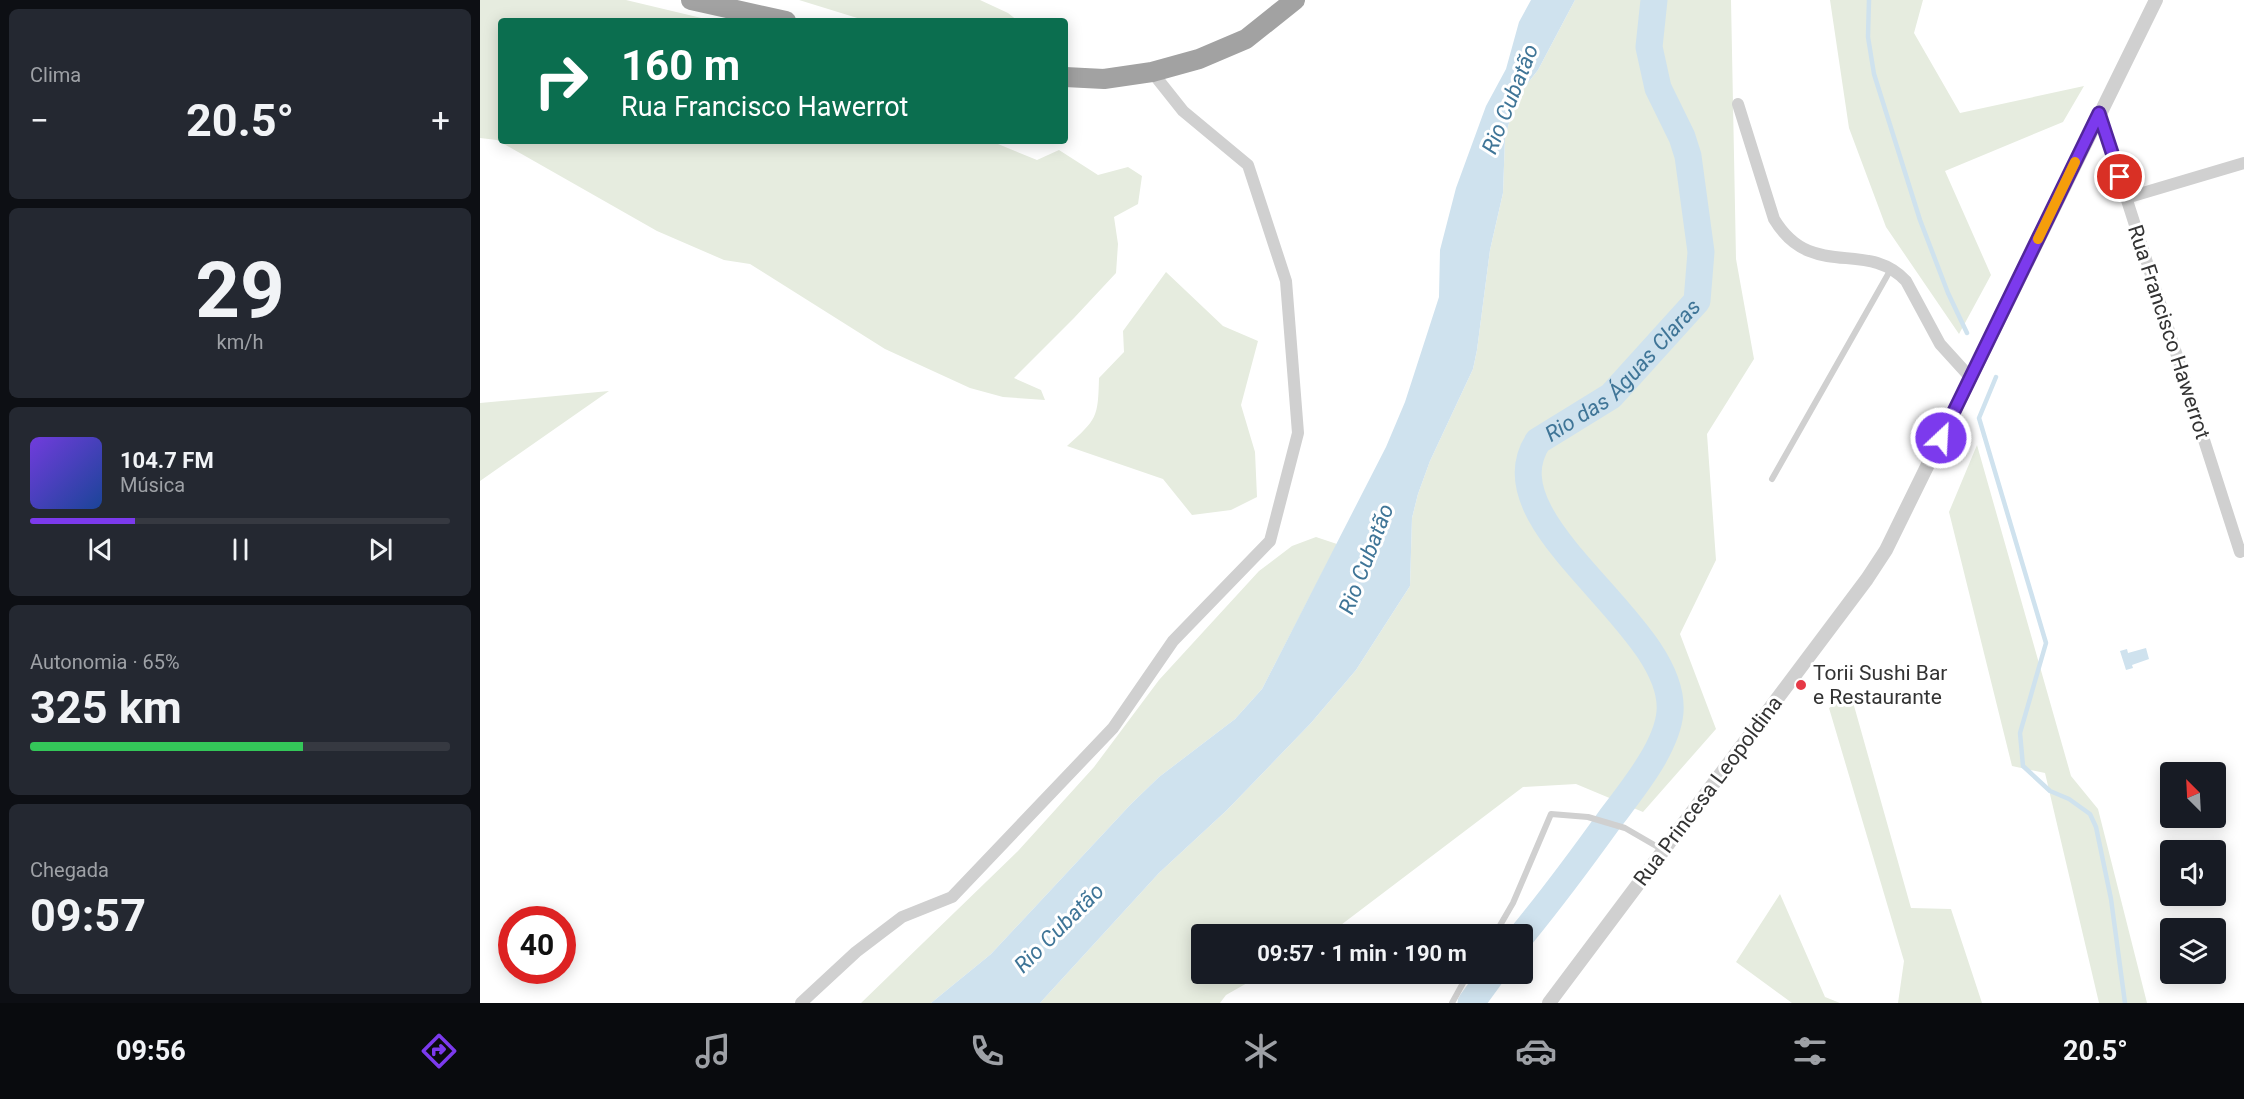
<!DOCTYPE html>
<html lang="pt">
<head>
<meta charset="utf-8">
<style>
  body { margin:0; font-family:Roboto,sans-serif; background:#242831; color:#f1f3f6; height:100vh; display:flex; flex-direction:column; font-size:22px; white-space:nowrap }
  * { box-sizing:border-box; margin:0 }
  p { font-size:20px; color:#9ea1a6 }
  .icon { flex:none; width:33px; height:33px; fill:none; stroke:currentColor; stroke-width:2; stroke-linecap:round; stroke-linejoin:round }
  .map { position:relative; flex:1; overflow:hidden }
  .drawer { display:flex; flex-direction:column; gap:9px; padding:9px; background:#0d0f14; width:480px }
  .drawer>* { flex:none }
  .guide { position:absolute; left:18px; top:18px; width:570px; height:126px; border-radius:6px; box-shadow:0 3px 15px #0003; background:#0b6e4f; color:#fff; overflow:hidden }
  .needle { width:39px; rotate:336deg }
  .fabs { position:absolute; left:1680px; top:762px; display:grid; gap:12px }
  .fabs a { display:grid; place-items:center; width:66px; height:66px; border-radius:6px; background:#171b24; box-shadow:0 3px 15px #0003; font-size:30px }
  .speed { position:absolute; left:18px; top:906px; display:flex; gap:12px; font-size:30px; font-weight:700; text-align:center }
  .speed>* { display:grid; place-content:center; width:78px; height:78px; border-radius:50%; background:#171b24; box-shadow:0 3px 15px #0003; line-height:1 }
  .speed .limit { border:9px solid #d22; background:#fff; color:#111 }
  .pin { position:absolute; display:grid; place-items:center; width:51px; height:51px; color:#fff; margin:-26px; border:3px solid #fff; border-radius:50%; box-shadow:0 2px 6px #0007 }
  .me { position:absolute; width:66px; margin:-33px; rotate:25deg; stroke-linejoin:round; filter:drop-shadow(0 0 4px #0008) }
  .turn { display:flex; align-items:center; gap:21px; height:126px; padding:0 24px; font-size:27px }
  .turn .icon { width:78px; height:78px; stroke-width:2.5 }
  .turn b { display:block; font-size:42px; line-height:51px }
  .big { font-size:45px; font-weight:700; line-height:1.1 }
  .drawer .tile { flex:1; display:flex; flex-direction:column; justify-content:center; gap:9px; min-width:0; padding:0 21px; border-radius:9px; background:#242831 }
  .drawer .dial { align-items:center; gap:0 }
  .dial b { font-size:78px; line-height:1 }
  .song { display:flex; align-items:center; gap:18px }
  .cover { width:72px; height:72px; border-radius:9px; background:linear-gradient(135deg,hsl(260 70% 55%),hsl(220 70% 35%)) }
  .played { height:6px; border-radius:3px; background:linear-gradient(90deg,#7c3aed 25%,#363941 25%) }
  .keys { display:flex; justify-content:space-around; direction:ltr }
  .heat { display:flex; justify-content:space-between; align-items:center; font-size:33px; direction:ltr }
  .charge { height:9px; border-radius:4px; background:linear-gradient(90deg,#34c759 65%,#363941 0) }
  .trip { position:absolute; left:711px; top:924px; width:342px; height:60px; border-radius:6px; background:#171b24; box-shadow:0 3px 15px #0003; font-weight:700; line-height:60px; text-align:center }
  .tabs { display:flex; height:96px; justify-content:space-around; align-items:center; background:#090b0e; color:#9ea1a6 }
  .tabs .icon { width:42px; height:42px }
  .tabs .on { color:#7c3aed }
  .tabs b { font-size:27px; color:#f1f3f6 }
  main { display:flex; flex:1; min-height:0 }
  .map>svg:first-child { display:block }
  .green { fill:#e6ecdf }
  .water { fill:#cfe2ee }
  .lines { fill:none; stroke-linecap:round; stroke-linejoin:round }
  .stream { stroke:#cfe2ee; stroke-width:4.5 }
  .river { stroke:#cfe2ee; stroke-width:27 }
  .service { stroke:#d0d0d0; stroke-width:6 }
  .minor { stroke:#d0d0d0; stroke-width:12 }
  .tertiary { stroke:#d0d0d0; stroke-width:14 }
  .trunk { stroke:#a2a2a2; stroke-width:20 }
  .route-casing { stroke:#51269a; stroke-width:15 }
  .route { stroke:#7c3aed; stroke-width:10 }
  .slow { stroke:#f59e0b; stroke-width:10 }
  .poi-dot { fill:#e63946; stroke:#fff; stroke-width:2 }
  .labels { text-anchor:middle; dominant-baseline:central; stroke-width:6; stroke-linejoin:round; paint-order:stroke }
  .street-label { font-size:21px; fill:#333; stroke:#fff }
  .poi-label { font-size:21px; fill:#333; stroke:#fff; text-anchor:start }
  .water-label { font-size:22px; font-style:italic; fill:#3f7597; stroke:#fff }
</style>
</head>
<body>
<main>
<section class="drawer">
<div class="tile"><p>Clima</p>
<div class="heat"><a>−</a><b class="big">20.5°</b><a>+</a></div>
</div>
<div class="tile dial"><b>29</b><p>km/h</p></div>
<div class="tile">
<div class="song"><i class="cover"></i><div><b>104.7 FM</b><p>Música</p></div></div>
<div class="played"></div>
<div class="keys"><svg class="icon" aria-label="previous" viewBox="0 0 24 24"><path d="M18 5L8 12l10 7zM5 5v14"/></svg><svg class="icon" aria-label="pause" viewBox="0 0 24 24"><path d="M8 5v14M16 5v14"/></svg><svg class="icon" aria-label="next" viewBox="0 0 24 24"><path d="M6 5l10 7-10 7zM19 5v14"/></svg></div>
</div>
<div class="tile"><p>Autonomia · 65%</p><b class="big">325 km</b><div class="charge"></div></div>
<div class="tile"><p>Chegada</p><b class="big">09:57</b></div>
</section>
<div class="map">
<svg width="1764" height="1003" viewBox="0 0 1764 1003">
  <rect width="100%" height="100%" fill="#fff"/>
  <path class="green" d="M0,0H146L234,21H21V141H485L518,144L557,160L579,150L618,175L648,167L662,176L658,204L634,217L638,244L636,273L594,318L534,378L561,390L565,400L523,397L490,388L405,349L270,264L244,260L177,231L17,140L0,138Z
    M319,0H500L528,13L538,21H387Z
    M1095,0H1251L1256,259L1274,359L1227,434L1236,560L1200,634L1236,729L1163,812L1096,784L1043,787L849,934H722V974H783L746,995L740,1003H560L679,873L747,810L831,723L876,670L930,586L932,518L938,494L950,461L993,369L997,350L1010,250L1023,193L1025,138L1029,123L1044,88L1058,70Z
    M1350,0H1443L1434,33L1480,113L1604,86L1583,122L1465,171L1511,275L1479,334L1406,227L1369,128Z
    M686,272L743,326L778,341L761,405L775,452L777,497L751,510L712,515L683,479L587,446C617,419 618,418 619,378L644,352L643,331Z
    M129,391L0,481V403Z
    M1497,445L1591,776L1618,809L1667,1003H1619L1565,773L1532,766L1469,512Z
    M836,537L857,544L782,689L755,719L679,777L651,804L511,954L451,1003H381L538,851L614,767L679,680L779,571L812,546Z
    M1371,695L1431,908L1471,909L1502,1003H1418L1424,961L1349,708Z
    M1300,894L1345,997L1360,1003H1312L1256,962Z"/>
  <path class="water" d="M1051,0H1095L1058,70L1044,88L1029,123L1025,138L1023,193L1010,250L997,350L993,369L950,461L938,494L932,518L930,586L876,670L831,723L747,810L679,873L560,1003H451L511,954L651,804L679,777L755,719L782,689L906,447L925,402L959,297L960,250L976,188L1006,106L1026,69L1039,22Z
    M1666,648L1669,659L1652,665L1653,668L1646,670L1640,651L1647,649L1648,653Z"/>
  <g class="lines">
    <path class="stream" d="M1389,0L1388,37L1394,74L1440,220L1468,293L1487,333
      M1516,377L1499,418L1566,643L1540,733L1543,766L1570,791L1589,799L1610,814L1616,827L1631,899L1645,1003"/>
    <g class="river">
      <path id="s1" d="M1042,935C1073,897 1102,858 1130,819C1151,791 1187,748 1190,712C1197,623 1003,525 1058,441L1131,396L1217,301L1221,252L1208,156L1202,137L1178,88L1169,47L1174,0"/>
      <path d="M991,1003L1012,974"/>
    </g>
    <path class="service" d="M1292,479L1411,269
      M1015,934L1033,903L1071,814L1108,817L1145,828L1183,850
      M972,1003L988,974"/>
    <path class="minor" d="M1258,104L1294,219C1332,282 1386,238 1426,281L1460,344L1490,377
      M1619,113L1760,552L1764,550
      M1646,198L1764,163
      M321,1003L376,952L422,917L472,897L633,728L693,641L790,541L818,433L806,281L768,165L703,111L672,72"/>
    <path class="tertiary" d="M1069,1003L1387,579L1406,550L1676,0"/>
    <path class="trunk" d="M211,0L306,21
      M585,77L624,79L672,72L719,59L766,39L815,0"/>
  </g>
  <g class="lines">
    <defs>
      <path id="route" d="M1461,438L1619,113L1640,177"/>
    </defs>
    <use href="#route" class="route-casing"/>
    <use href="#route" class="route"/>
    <path class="slow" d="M1558,239L1595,162"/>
  </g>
  <circle class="poi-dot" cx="1321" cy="685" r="6"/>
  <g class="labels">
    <g class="street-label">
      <text transform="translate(1689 332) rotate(72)">Rua Francisco Hawerrot</text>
      <text transform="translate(1228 791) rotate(-53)">Rua Princesa Leopoldina</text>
    </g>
    <g class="poi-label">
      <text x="1333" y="673">Torii Sushi Bar<tspan x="1333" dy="24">e Restaurante</tspan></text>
    </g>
    <g class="water-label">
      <text transform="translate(1030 99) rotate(-68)">Rio Cubatão</text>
      <text stroke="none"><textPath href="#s1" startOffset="699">Rio das Águas Claras</textPath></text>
      <text transform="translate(886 559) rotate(-69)">Rio Cubatão</text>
      <text transform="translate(579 928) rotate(-45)">Rio Cubatão</text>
    </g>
  </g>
</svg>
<div class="fabs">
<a><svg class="needle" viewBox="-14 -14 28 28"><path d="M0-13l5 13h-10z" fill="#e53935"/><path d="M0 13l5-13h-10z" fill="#9ea1a6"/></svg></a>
<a><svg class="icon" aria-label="sound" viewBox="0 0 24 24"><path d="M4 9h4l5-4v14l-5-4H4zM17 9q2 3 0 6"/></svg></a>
<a><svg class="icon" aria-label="layers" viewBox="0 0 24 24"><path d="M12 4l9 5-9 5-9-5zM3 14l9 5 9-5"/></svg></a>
</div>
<div class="speed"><div class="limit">40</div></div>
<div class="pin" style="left:1640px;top:177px;background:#d93025"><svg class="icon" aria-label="arrive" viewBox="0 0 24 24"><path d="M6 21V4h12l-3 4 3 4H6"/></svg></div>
<svg class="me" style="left:1461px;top:438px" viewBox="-20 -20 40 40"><circle r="17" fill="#7c3aed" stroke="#fff" stroke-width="3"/><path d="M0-11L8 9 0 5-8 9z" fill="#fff"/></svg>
<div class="trip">09:57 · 1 min · 190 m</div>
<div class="guide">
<div class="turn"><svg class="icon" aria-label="right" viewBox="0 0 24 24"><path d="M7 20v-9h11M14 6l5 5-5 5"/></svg><div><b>160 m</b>Rua Francisco Hawerrot</div></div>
</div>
</div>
</main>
<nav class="tabs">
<b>09:56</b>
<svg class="icon on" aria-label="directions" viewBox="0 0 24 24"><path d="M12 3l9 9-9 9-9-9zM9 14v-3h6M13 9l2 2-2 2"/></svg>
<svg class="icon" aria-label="music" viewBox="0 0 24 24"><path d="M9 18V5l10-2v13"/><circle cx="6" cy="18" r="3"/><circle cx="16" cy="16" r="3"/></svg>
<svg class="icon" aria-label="phone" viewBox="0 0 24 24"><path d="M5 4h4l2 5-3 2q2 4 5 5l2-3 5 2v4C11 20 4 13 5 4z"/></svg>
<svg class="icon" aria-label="climate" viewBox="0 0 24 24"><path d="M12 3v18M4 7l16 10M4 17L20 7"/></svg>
<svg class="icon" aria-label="car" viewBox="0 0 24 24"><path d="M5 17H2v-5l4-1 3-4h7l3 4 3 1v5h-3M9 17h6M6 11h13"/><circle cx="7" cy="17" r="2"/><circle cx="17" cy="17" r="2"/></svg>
<svg class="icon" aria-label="filters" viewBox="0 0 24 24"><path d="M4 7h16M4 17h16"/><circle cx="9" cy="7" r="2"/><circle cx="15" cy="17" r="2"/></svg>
<b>20.5°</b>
</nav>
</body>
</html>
